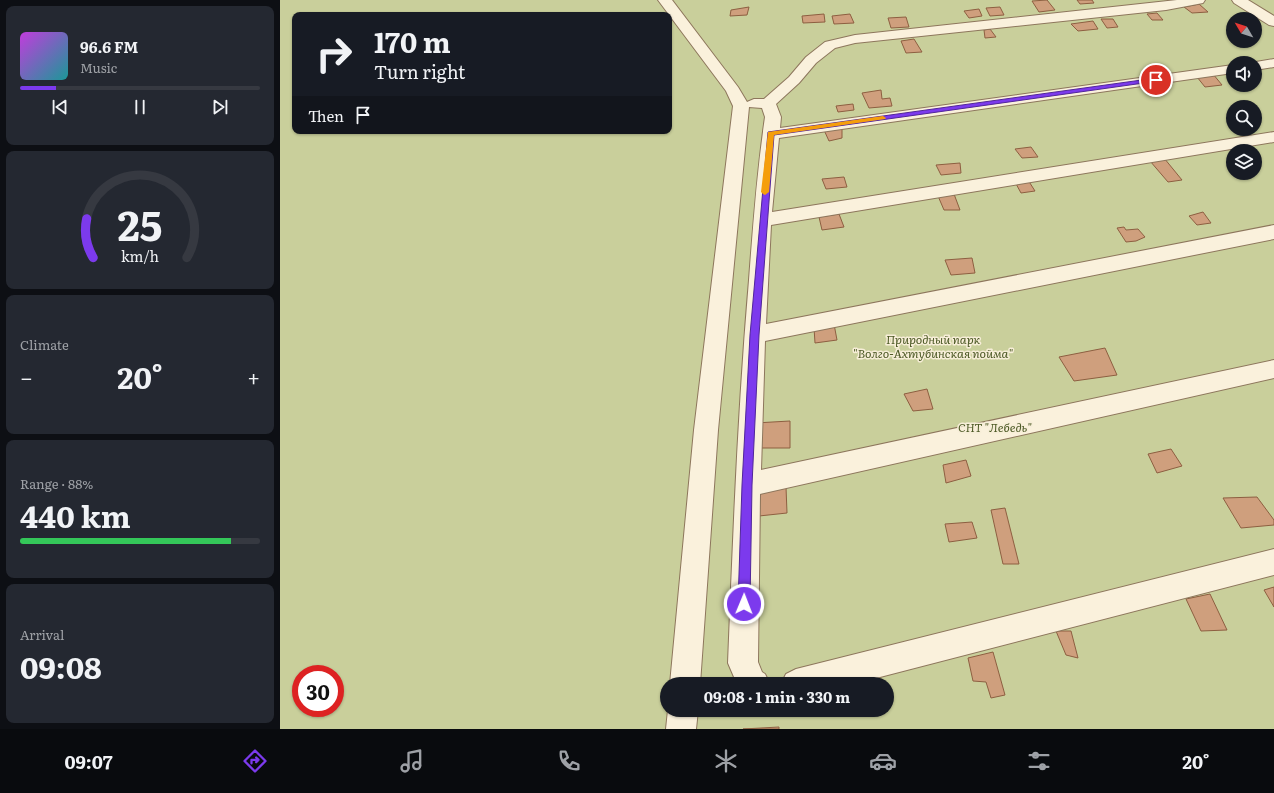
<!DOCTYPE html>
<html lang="en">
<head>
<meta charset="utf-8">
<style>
  body { margin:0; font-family:Literata,serif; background:#242831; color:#f1f3f6; height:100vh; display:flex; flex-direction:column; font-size:15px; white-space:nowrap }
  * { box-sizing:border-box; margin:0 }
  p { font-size:13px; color:#9ea1a6 }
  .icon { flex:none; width:22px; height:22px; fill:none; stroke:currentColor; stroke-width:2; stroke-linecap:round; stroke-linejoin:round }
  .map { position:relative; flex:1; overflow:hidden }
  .drawer { display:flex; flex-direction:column; gap:6px; padding:6px; background:#0d0f14; width:280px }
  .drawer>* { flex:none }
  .top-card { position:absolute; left:12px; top:12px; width:380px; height:122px; border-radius:8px; box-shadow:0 1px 3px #0004; background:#171b24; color:#f1f3f6; overflow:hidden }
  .needle { width:26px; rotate:309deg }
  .controls { position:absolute; left:946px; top:12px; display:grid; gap:8px }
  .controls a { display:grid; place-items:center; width:36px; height:36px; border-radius:50%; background:#171b24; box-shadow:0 1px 3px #0004; font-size:20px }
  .speed { position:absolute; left:12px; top:665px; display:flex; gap:8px; font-size:20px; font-weight:700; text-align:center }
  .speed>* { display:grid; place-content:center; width:52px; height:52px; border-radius:50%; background:#171b24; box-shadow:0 1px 3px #0004; line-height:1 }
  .speed .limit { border:6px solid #d22; background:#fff; color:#111 }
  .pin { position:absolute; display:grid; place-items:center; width:34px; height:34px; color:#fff; margin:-17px; border:2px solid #fff; border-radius:50%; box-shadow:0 1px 4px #0007 }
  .me { position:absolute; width:44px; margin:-22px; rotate:1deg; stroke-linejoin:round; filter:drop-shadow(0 0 3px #0008) }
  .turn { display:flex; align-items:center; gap:14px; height:84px; padding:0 16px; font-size:18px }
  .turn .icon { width:52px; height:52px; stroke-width:2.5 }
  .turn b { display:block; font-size:28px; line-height:34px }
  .then { display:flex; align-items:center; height:38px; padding:0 16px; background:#0003; gap:8px; font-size:15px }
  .big { font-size:30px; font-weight:700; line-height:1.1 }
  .drawer .card { flex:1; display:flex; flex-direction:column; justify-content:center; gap:6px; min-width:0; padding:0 14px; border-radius:8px; background:#242831 }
  .drawer .dial { align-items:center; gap:0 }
  .dial svg { height:104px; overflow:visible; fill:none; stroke:#363941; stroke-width:7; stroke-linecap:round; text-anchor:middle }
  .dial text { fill:#f1f3f6; stroke:none }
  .song { display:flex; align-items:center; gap:12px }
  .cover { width:48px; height:48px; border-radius:6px; background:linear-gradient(135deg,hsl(290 70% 55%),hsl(180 70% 35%)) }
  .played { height:4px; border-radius:2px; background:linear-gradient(90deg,#7c3aed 15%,#363941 15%) }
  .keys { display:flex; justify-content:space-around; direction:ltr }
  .heat { display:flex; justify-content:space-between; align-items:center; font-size:22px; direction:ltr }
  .charge { height:6px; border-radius:3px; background:linear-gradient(90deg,#34c759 88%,#363941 0) }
  .trip { position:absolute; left:380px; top:677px; width:234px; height:40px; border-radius:20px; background:#171b24; box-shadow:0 1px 3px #0004; font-weight:700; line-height:40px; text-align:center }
  .menu { display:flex; height:64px; justify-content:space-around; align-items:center; background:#090b0e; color:#9ea1a6 }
  .menu .icon { width:28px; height:28px }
  .menu .on { color:#7c3aed }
  .menu b { font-size:18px; color:#f1f3f6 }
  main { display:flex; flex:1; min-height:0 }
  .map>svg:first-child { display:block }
  .green { fill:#c9cf9b; fill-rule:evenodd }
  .building { fill:#cf9f7d; stroke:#8d5f41 }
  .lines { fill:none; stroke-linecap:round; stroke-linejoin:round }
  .minor-casing { stroke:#8d765c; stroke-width:2 }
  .minor { fill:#faf1dc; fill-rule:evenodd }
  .route { fill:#7c3aed; stroke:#51269a }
  .slow { fill:#f59e0b }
  .labels { text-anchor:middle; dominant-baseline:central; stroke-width:3; stroke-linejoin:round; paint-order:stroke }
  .park-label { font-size:12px; font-style:italic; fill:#4d5a26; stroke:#f7eed8 }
</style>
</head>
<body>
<main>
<section class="drawer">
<div class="card">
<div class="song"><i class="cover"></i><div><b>96.6 FM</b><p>Music</p></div></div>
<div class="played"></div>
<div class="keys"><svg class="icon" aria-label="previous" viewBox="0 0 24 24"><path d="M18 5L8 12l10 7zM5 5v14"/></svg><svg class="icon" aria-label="pause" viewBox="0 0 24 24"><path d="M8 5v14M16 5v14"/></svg><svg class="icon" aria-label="next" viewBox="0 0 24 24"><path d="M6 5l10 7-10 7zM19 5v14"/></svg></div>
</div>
<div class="card dial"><svg viewBox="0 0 100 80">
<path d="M14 69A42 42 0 1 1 86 69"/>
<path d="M14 69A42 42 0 0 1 9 39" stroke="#7c3aed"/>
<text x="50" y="56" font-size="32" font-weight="700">25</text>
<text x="50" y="72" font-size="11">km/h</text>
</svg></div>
<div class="card"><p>Climate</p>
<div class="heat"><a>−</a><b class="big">20°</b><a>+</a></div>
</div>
<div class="card"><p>Range · 88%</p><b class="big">440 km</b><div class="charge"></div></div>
<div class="card"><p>Arrival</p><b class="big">09:08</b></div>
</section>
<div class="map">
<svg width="994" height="729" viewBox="0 0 994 729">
  <rect width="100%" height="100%" fill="#f0e4c8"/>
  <path class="green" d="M0,0H994V729H0ZM15,15H389V131H15ZM953,19H975V41H953ZM953,63H975V85H953ZM953,107H975V129H953ZM953,151H975V173H953ZM21,674H55V708H21ZM387,684H607V710H387Z"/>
  <path class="building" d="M767,0L775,10L759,12L752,1Z
    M797,0H812L814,3L800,4Z
    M919,4L928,12L912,13L904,7Z
    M469,7L467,15L450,16L451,10Z
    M720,7L724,15L710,16L706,8Z
    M699,9L702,16L689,18L684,11Z
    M877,13L883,20H872L867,14Z
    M544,14L545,22L523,23L522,16Z
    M570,14L574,23L554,24L552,16Z
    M626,17L629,27L611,28L608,18Z
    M821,19H833L838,27L827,28Z
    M813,21L818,29L798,31L791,24Z
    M710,29L716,37L705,38L704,30Z
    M634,39L642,52L626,53L621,41Z
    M933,74L942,85L925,87L917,77Z
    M601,90L602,99L610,98L612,106L589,108L582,93Z
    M573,104L574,110L558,112L556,106Z
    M562,128V138L549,141L544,130Z
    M751,147L758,157L742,158L735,149Z
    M884,158L902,180L888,182L870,161Z
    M680,163L681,173L661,175L656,165Z
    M564,177L567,187L546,189L542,179Z
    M748,180L755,191L741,193L735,182Z
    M674,194L680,210H664L658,196Z
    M923,212L931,223L917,225L909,216Z
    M559,214L564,227L542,230L539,217Z
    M844,227L846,230L858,229L865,237L856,241L846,242L837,228Z
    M692,258L695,273L671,275L665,260Z
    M554,324L557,340L535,343L534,328Z
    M825,348L837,375L794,381L779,357Z
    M647,389L653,409L633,411L624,394Z
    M510,421V448H475V423Z
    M891,449L902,466L877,473L868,454Z
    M686,460L691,476L666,483L663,465Z
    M506,487L507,513L479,516L480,492Z
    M977,497L994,520V525L961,528L943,498Z
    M725,508L739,564H723L711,510Z
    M692,522L697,538L669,542L665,524Z
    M994,587V607L984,590Z
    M930,594L947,630L921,631L906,599Z
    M776,631H791L798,658L786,655Z
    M713,652L725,695L711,698L706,682L693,681L688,658Z
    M499,727V729H463Z"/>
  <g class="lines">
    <defs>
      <path id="minor" d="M378,0H392L458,87L467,102L474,99H484L509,77L526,57L545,42L575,35L897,0H925L923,3L886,10L575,43L555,48L536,63L519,83L496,104L501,117L500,128L953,65V73L499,138L492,212L994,132V142L491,225L486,324L994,225V239L485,341L481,470L994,360V378L480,494L478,662L482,672L485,674L490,684H457L448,663C453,535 458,407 469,280C473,225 477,171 485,117L482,108L469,107L438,430L420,684H390L414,430L453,106L446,91Z
        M952,0H968L994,16V26L989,25L954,3Z
        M994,59V67L975,70V63H970Z
        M994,549V575L573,684H501L506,674L516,669Z
        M388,710H418L416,729H386Z"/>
    </defs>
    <use href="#minor" class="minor-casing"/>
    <use href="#minor" class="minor"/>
  </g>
  <path class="route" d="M876,78L879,80L878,81L494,135L479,335L472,485L470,604L468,608L464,609L460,608L458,604L462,485L470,335L488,132Z"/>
  <path class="slow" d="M603,116L606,118L605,119L494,135L489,192L485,195L483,194L481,192L488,132Z"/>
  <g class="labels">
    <g class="park-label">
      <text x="653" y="339">Природный парк<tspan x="653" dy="14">"Волго-Ахтубинская пойма"</tspan></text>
      <text x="715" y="427">СНТ "Лебедь"</text>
    </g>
  </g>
</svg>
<div class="controls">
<a><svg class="needle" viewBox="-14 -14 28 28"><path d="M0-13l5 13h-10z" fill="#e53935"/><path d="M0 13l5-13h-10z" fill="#9ea1a6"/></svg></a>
<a><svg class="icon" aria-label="sound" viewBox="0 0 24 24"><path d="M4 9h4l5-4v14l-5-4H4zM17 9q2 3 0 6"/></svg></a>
<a><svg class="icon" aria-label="search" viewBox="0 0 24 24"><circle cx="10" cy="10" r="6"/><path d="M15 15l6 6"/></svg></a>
<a><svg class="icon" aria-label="layers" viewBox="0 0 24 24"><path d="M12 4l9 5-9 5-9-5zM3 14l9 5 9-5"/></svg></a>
</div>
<div class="speed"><div class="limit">30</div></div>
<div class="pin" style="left:876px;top:80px;background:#d93025"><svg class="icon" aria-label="arrive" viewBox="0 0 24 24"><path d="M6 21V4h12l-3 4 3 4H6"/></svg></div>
<svg class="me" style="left:464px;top:604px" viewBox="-20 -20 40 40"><circle r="17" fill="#7c3aed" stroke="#fff" stroke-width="3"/><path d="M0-11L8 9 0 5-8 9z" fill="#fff"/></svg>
<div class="trip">09:08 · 1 min · 330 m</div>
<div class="top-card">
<div class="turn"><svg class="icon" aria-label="right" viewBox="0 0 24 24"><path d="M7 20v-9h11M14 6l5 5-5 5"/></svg><div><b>170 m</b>Turn right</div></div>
<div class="then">Then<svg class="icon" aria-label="arrive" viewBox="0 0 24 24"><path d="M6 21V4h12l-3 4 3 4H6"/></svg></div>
</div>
</div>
</main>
<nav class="menu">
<b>09:07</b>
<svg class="icon on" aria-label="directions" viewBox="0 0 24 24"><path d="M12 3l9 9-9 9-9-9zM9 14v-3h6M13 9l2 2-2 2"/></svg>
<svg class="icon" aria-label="music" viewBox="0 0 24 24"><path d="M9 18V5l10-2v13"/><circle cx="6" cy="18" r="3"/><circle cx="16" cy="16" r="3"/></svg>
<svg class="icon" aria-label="phone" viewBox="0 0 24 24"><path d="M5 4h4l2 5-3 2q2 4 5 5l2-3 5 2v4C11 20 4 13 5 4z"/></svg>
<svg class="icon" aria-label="climate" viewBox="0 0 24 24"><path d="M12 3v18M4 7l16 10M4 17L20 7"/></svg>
<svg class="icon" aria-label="car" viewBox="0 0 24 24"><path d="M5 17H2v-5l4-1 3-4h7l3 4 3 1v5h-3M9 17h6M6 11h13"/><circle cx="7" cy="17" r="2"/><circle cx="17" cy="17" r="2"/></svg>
<svg class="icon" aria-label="filters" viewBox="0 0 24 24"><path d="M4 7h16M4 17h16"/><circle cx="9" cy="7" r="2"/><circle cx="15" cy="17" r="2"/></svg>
<b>20°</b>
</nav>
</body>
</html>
